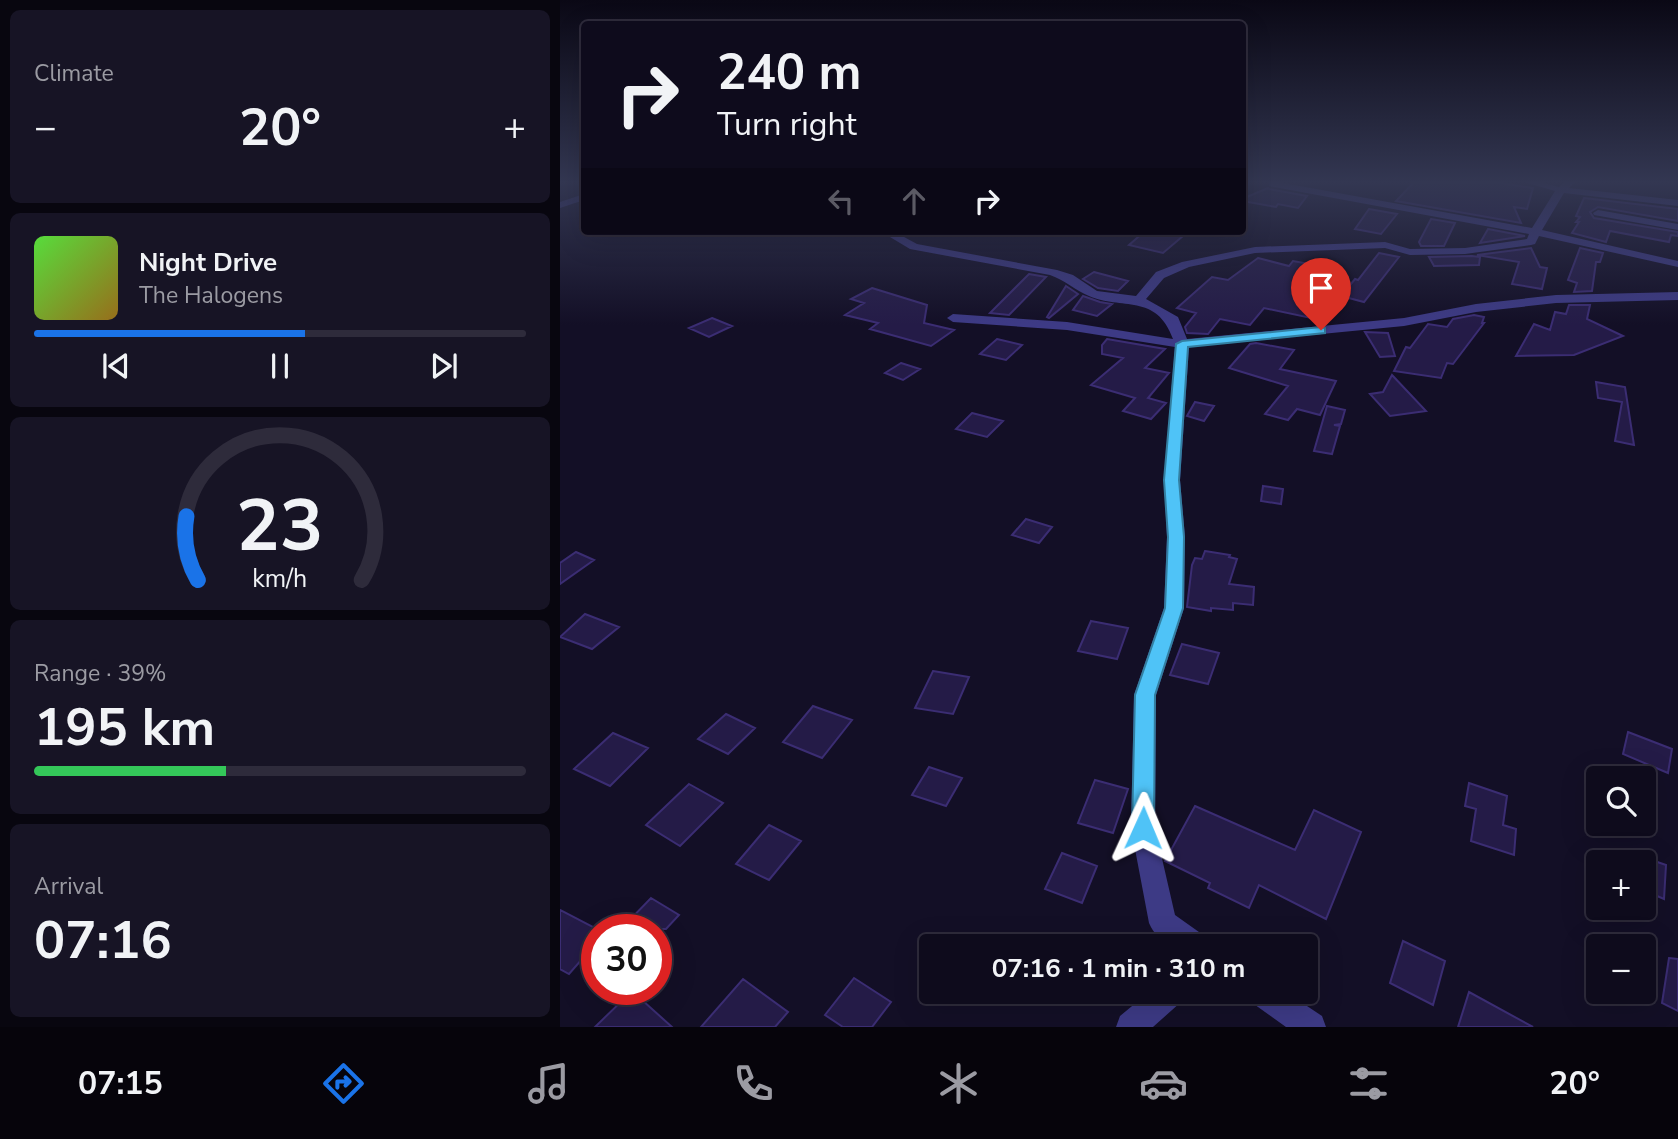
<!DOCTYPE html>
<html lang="en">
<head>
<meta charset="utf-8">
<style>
  body { margin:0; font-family:"Nunito Sans",sans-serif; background:#171425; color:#f1f3f6; height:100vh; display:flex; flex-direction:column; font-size:26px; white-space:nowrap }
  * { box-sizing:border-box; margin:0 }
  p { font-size:23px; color:#9b9ba3 }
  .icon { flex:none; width:38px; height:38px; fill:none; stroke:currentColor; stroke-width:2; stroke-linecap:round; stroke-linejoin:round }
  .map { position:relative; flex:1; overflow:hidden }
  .details { display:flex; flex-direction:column; gap:10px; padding:10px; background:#08060f; width:560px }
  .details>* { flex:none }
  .banner { position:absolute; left:21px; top:21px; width:665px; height:214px; border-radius:7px; box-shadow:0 7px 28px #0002,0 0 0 2px #2e2b3b; background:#0e0b1c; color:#f1f3f6; overflow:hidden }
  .controls { position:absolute; left:1026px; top:766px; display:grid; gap:14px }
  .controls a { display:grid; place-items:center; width:70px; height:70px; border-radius:7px; background:#0e0b1c; box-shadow:0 7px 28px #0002,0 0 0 2px #2e2b3b; font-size:35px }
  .speed { position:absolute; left:21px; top:914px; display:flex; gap:14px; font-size:35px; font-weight:700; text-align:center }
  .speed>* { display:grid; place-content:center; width:91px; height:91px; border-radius:50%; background:#0e0b1c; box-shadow:0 7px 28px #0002,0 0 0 2px #2e2b3b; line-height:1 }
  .speed .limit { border:10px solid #d22; background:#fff; color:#111 }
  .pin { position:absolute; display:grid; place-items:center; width:60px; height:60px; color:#fff; margin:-72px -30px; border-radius:50% 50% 50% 0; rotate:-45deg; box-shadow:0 0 7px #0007 }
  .pin .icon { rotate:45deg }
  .me { position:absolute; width:77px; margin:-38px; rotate:1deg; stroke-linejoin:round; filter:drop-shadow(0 0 5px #0008) }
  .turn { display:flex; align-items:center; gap:24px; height:147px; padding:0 21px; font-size:32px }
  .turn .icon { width:91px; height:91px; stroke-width:2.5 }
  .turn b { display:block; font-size:49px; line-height:60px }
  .lanes { display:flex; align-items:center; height:66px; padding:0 21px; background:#0003; justify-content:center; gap:35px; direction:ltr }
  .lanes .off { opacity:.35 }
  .big { font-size:52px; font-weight:700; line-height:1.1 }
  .details .widget { flex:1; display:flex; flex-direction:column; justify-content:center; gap:10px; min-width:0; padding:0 24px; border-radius:10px; background:#171425 }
  .details .dial { align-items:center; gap:0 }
  .dial svg { height:182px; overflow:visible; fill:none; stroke:#2e2b3b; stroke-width:7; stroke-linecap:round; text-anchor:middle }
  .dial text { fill:#f1f3f6; stroke:none }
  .song { display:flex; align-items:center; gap:21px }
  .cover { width:84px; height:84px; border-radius:10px; background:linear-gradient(135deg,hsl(110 70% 55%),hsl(40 70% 35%)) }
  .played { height:7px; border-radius:4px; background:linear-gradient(90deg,#1a73e8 55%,#2e2b3b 55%) }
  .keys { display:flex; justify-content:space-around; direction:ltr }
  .heat { display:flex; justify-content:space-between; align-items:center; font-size:38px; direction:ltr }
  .charge { height:10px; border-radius:5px; background:linear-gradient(90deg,#34c759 39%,#2e2b3b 0) }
  .trip { position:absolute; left:359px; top:934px; width:399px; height:70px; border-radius:7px; background:#0e0b1c; box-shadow:0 7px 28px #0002,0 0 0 2px #2e2b3b; font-weight:700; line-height:70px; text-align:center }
  .tabs { display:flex; height:112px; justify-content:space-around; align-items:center; background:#06040b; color:#9b9ba3 }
  .tabs .icon { width:49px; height:49px }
  .tabs .on { color:#1a73e8 }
  .tabs b { font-size:32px; color:#f1f3f6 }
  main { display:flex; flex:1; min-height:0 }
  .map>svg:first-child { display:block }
  .building { fill:#241b47; stroke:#3b2d73; stroke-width:2 }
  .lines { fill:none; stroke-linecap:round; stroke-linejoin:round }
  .street { fill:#3d3a85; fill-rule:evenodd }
  .route { fill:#4fc3f7; stroke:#337fa1; stroke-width:2 }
</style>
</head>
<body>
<main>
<section class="details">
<div class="widget"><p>Climate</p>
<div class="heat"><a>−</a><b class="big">20°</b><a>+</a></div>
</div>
<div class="widget">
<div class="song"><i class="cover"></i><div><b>Night Drive</b><p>The Halogens</p></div></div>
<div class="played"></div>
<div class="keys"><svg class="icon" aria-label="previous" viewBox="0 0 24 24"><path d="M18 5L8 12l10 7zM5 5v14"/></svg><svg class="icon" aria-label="pause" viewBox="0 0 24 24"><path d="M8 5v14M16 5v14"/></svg><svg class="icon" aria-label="next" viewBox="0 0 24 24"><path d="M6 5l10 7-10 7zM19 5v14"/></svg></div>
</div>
<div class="widget dial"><svg viewBox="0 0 100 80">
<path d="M14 69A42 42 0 1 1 86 69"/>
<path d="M14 69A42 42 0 0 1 9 41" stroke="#1a73e8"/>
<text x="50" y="56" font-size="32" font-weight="700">23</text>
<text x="50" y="72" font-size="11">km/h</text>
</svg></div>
<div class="widget"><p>Range · 39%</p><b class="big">195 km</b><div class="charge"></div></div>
<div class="widget"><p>Arrival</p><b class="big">07:16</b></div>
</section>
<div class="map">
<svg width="1118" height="1027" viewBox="0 0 1118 1027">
  <rect width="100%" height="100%" fill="#130f26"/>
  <path class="building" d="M855,181H927L973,188L967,209L954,207L961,223L836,201Z
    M708,188L709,189L747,196L738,208L718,204L716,207L682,201V199Z
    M1024,198L1118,209V221L1038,207L1030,212L1034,218L1118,232V236L1111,235L1109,242L1050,231L1046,242L1012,233L1019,222H1016L1020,217L1016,216Z
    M809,209L837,214L821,234L795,229Z
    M871,219L895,223L884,246H861L859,242Z
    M928,229L965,236L920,243Z
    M585,231H620L615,235L623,236L603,253L569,245Z
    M971,248L980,267L987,268L982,289L952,284L959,262L917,255Z
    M1020,248L1043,253L1040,262H1036L1032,291L1014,292L1017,283L1008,280Z
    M819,253L839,257L804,302L781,296L795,279L798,280Z
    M912,256L920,257L919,265L874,266L869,257Z
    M698,258L729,266L733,261L755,265L744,279L776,287L751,318L704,308L690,325L660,319L648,334L627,333L625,327L636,313L617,308L652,277L668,280Z
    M534,272L568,281L558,291L538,288L523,279Z
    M469,274L486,277L449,315L430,313Z
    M506,286L518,294L489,318L487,317Z
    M312,288L367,305L364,323L394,330L371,346L310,329L318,323L285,315L304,303L291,299Z
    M523,296L540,302L552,304L537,316L513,310Z
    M1009,305H1030L1027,319L1063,336L1014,355L956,356L974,324L990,330L995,312L1006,314Z
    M914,315L924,317L922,323H924L893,364L887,363L881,378L834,371L846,347L850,348L868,324L887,327L893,319Z
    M152,318L172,326L149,337L129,328Z
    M805,332L828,333L835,356L820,357Z
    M437,339L462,345L446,360L420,354Z
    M547,339L605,349L585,368L609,373L588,398L606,403L591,419L563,411L575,398L531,385L563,358L542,354V345Z
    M696,343L734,350L720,369L776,381L760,415L737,409L728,420L705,414L728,386L669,368L690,344Z
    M341,363L360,369L343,380L325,373Z
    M832,375L866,411L830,416L810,394L823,392Z
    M1036,382L1065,387L1074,445L1055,441L1062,402L1038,398Z
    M635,402L654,406L644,421L627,416Z
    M767,406L785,410L781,424L774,425L780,426L772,454L754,451Z
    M412,413L443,421L427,437L396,429Z
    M703,486L723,489L721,504L701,501Z
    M466,519L492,527L479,543L452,535Z
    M645,551L670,555L669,557L677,559L669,584L694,587L693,605L673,603V610L651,608V611L627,607L632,565L635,558L642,559Z
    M16,552L34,560L0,584V563Z
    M25,614L59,627L32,649L0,637Z
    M531,621L568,628L557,659L518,651Z
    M622,644L659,653L648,684L610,675Z
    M373,671L409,677L393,714L355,708Z
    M253,706L292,720L262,758L223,742Z
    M166,714L195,728L168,754L138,739Z
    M1068,732L1112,749L1108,773L1063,754Z
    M53,733L88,748L50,786L14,769Z
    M369,767L402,778L386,806L352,795Z
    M535,780L568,789L553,833L518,823Z
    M909,783L947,796L943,825L956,829L954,855L911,841L916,809L905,806Z
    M129,784L163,803L120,846L86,825Z
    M635,806L735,850L754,810L801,832L766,919L699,885L689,908L648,888L650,883L605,861Z
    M209,825L241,841L209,880L176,864Z
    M502,853L537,866L522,903L485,889Z
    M1083,857L1106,865L1104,899L1083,890Z
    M91,898L119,915L106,929H61Z
    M0,910L37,929V942L9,974L0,969Z
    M843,941L885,961L873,1005L830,983Z
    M1109,958L1118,959V1011L1102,1003Z
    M294,978L331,1002L312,1027H283L265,1015Z
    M183,979L228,1012L215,1027H141Z
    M72,991L112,1027H35Z
    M909,992L973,1027H898Z"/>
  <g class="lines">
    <path class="street" d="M712,181L972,228L995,191L961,181H976L999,187L1005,181H1016L1009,188L1118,200V206L1004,193L982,230L1118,261V267L979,236L975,244L971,245L905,254L850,255L825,248L695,253L629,267L604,278L586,299L618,317L627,339L844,318L916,304L996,295L1118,292V300L996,303L916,312L844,326L629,347L620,480L625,537L624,608L596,695L595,828L615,915L646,937L650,947C625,947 601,950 589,923L571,828L574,695L604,608L607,537L604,480L615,347L507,330L393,322L387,318L393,314L507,322L613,339C597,293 561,310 529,296C516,291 505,280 490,275L350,249L320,231H333L357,244L497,270L513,275L537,291L576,296L596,272L622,262L695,247L825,242L850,249L905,248L967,239L969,234L709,186V182Z
      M24,194V200L0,208V202Z
      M1038,210L1118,224V230L1034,215L1033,213Z
      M589,992H625L621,1002L593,1027H556L560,1016Z
      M687,992H726L762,1016L766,1027H726L691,1002Z"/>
  </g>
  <linearGradient id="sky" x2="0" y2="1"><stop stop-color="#0a0815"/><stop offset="0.56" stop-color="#333752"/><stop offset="1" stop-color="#333752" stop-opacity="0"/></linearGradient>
  <rect width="1118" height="325" fill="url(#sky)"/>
  <path class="route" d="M761,327L765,328V333L628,347L619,480L624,537L623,608L595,695L594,828L591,835L583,838L575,835L572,828L575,695L605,608L608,537L604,480L616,344L622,341Z"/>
</svg>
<div class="controls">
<a><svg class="icon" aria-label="search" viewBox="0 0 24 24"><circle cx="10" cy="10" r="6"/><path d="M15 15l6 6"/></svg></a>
<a>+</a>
<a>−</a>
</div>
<div class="speed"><div class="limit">30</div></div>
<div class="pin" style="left:761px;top:330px;background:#d93025"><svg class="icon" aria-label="arrive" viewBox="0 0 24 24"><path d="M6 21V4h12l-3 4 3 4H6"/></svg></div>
<svg class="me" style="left:583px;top:828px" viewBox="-20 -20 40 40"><path d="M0-17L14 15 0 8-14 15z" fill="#4fc3f7" stroke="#fff" stroke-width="4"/></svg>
<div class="trip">07:16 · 1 min · 310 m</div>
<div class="banner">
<div class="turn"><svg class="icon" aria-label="right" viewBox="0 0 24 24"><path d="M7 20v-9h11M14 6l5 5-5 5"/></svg><div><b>240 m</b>Turn right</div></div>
<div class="lanes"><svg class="icon off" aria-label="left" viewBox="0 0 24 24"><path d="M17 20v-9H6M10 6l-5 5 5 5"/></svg><svg class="icon off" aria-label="ahead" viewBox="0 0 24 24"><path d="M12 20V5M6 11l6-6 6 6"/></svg><svg class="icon" aria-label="right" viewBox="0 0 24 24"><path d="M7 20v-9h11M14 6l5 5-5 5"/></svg></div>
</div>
</div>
</main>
<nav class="tabs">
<b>07:15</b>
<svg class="icon on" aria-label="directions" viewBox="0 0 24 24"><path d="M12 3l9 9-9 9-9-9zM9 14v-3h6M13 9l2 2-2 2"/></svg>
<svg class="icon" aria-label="music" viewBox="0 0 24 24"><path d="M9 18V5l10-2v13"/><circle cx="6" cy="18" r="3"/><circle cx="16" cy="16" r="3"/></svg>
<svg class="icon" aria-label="phone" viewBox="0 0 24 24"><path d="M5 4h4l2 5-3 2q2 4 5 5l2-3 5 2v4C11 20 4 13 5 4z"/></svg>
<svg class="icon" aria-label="climate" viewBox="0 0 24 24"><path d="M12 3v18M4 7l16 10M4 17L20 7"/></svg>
<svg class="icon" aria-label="car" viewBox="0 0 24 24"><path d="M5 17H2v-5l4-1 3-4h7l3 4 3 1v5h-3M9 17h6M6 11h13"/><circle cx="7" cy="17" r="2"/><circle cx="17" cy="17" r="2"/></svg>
<svg class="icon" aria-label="filters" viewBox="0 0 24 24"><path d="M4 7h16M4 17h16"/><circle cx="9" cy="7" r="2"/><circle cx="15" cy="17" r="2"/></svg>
<b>20°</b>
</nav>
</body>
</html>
